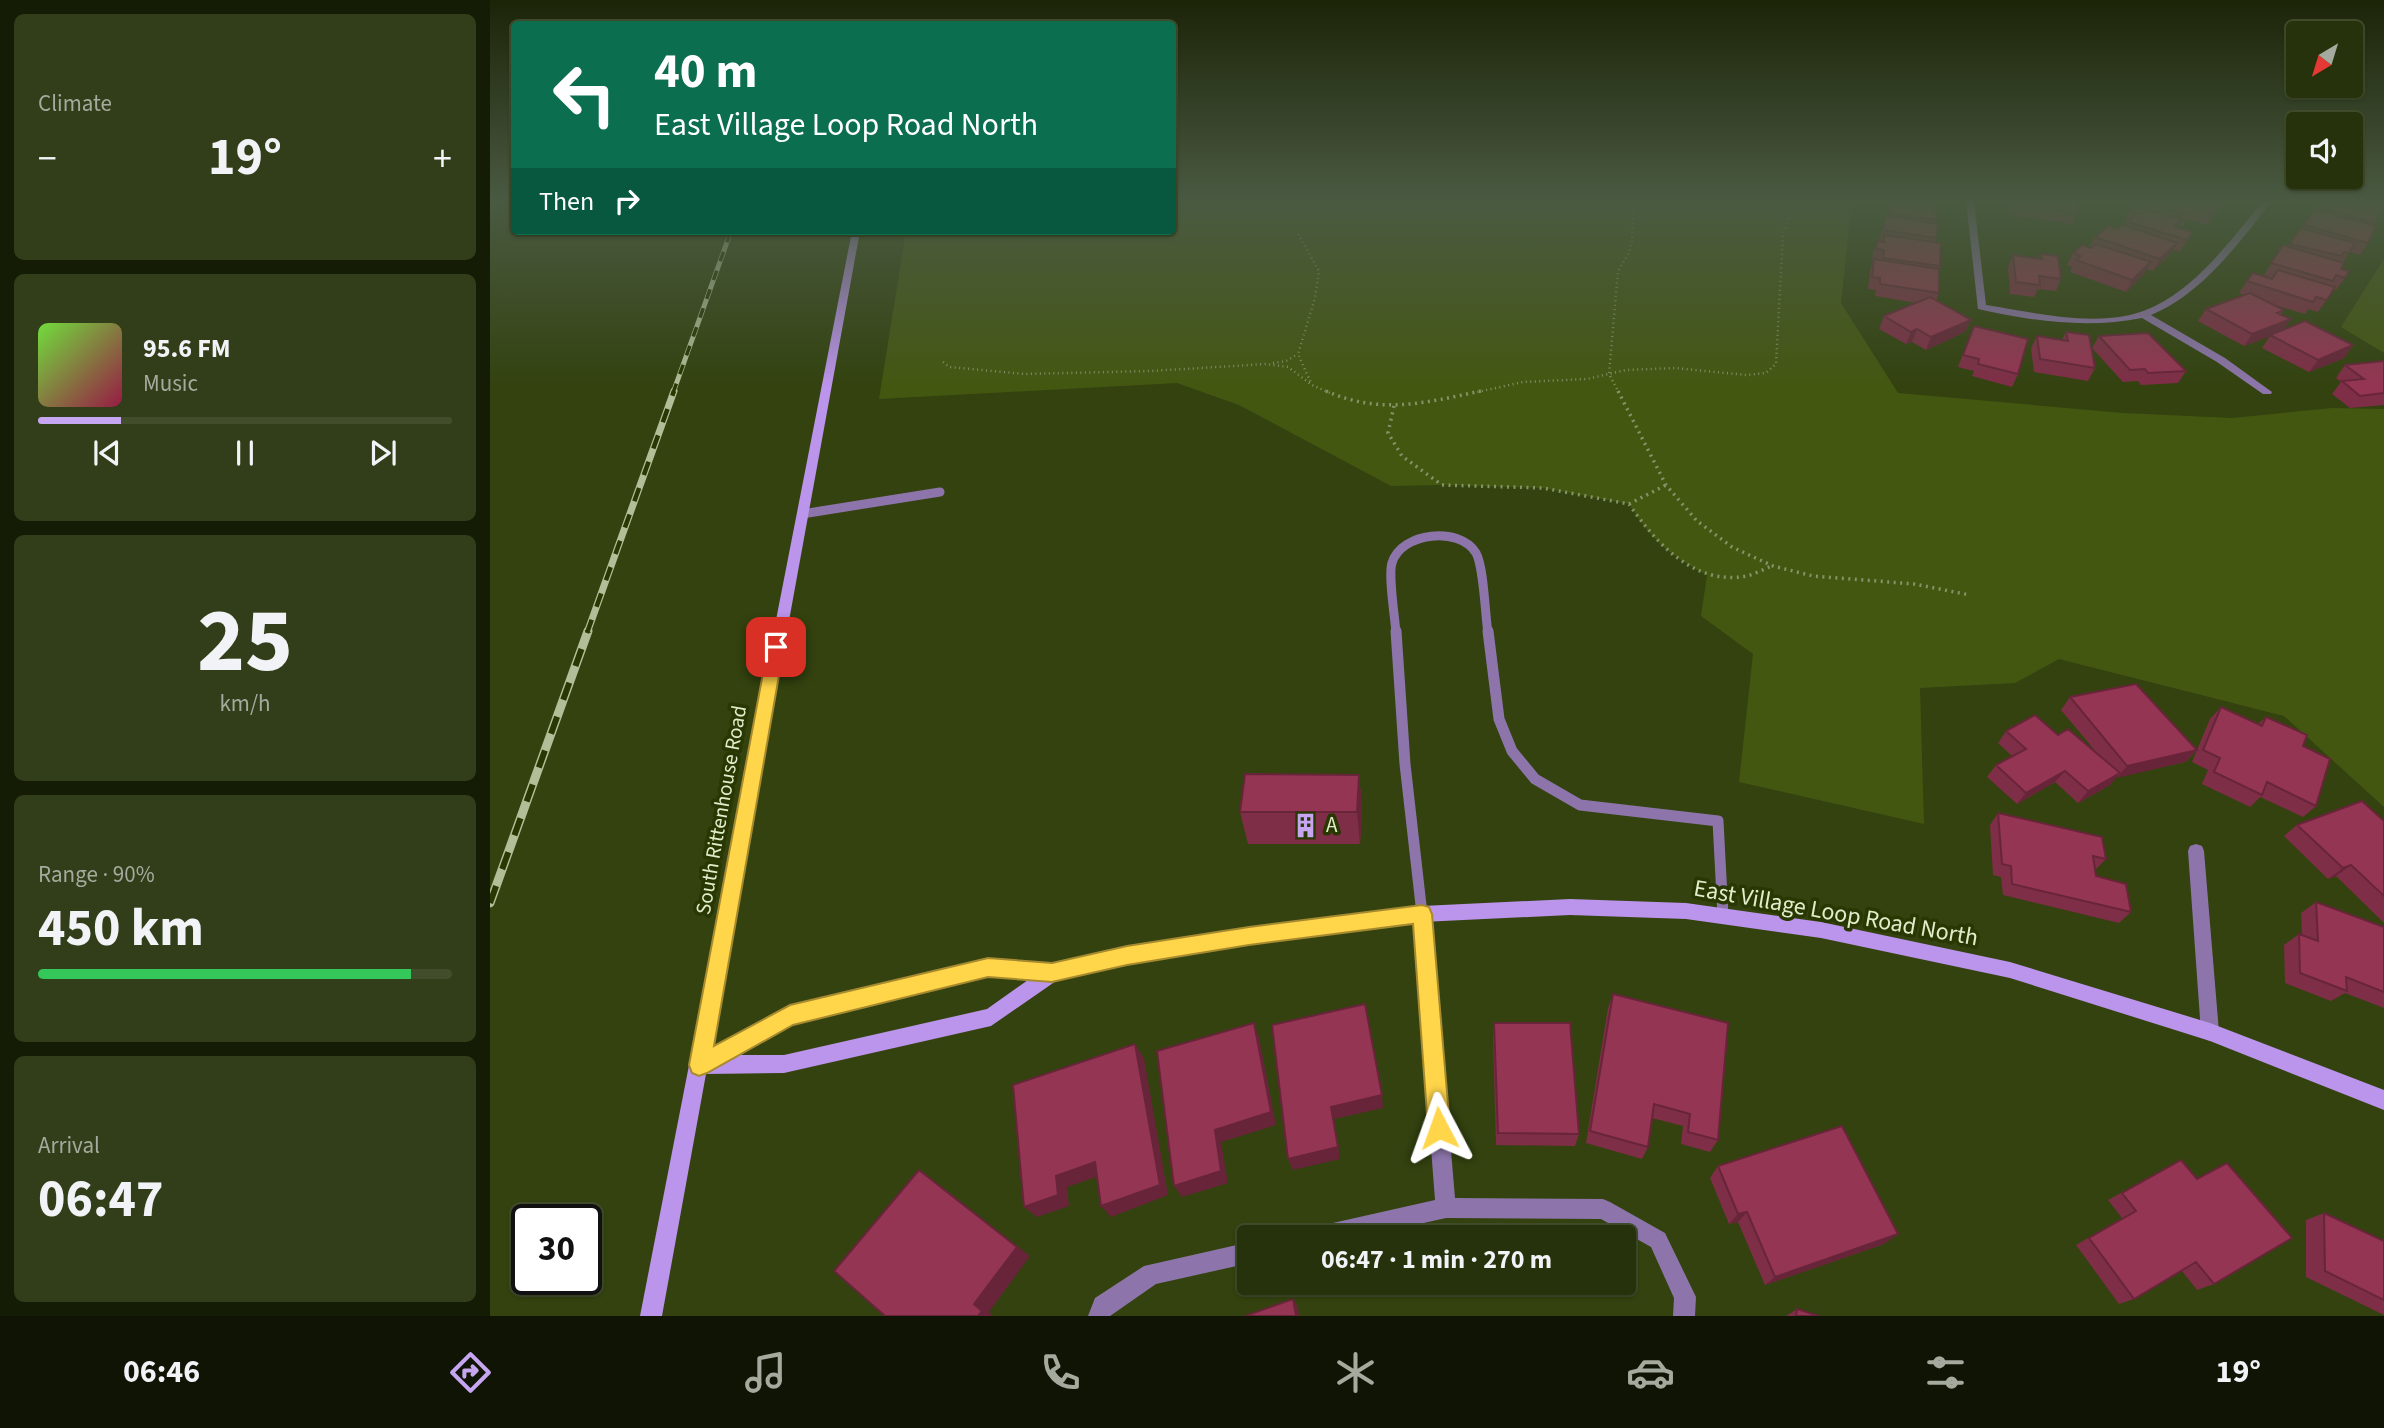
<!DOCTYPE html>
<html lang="en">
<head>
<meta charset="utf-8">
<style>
  body { margin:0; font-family:"Source Sans 3",sans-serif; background:#323e19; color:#f1f3f6; height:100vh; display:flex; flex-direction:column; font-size:26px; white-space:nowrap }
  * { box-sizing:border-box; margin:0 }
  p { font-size:23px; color:#a4aa9d }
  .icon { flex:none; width:38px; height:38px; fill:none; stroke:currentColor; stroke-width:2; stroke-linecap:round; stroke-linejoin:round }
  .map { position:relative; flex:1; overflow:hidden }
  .sheet { display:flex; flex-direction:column; gap:14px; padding:14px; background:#151c06; width:490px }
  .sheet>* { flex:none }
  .banner { position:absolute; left:21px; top:21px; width:665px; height:214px; border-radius:7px; box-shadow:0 2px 5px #0004,0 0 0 2px #424d2c; background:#0b6e4f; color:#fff; overflow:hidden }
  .needle { width:46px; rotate:218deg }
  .controls { position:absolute; left:1796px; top:21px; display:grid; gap:14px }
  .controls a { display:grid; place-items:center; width:77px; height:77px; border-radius:7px; background:#26320b; box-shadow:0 2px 5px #0004,0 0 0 2px #424d2c; font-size:35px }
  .speed { position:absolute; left:21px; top:1204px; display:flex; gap:14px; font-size:35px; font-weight:700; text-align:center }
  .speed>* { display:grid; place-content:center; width:91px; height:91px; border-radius:50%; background:#26320b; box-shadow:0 2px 5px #0004,0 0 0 2px #424d2c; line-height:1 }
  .speed .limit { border:4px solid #111; border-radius:10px; background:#fff; color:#111 }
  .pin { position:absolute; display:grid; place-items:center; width:60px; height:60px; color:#fff; margin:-30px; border-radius:14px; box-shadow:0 4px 10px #0006 }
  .me { position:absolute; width:77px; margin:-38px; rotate:356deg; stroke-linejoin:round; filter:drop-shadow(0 0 5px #0008) }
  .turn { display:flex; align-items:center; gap:24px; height:147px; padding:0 28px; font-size:32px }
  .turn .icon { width:91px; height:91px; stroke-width:2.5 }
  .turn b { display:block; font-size:49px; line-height:60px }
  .then { display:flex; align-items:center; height:66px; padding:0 28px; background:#0003; gap:14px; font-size:26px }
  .big { font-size:52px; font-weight:700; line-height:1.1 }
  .sheet .card { flex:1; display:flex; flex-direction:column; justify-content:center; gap:10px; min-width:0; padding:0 24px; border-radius:10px; background:#323e19 }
  .sheet .dial { align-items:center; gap:0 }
  .dial b { font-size:91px; line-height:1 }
  .song { display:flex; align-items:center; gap:21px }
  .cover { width:84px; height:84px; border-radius:10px; background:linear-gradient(135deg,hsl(100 70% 55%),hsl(340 70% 35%)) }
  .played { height:7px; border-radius:4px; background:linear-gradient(90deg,#c6a6f0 20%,#424d2c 20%) }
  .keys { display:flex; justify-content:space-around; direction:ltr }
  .heat { display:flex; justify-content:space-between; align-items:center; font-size:38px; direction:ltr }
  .charge { height:10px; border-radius:5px; background:linear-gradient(90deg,#34c759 90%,#424d2c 0) }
  .trip { position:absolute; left:747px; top:1225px; width:399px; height:70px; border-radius:7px; background:#26320b; box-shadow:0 2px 5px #0004,0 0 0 2px #424d2c; font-weight:700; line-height:70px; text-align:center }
  .dock { display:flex; height:112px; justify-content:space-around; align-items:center; background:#0f1404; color:#a4aa9d }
  .dock .icon { width:49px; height:49px }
  .dock .selected { color:#c6a6f0 }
  .dock b { font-size:32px; color:#f1f3f6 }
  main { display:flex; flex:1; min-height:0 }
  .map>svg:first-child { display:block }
  .green { fill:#445711 }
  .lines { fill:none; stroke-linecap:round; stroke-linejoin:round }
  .path-far1 { stroke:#859368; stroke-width:2.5; stroke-dasharray:1 3.5; stroke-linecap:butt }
  .path { stroke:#859368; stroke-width:3.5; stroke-dasharray:2 4.5; stroke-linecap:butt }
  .lane-far1 { stroke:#8d75ab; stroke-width:9 }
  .lane { stroke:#8d75ab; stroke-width:11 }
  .street { fill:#8d75ab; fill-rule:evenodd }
  .secondary { fill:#bb94eb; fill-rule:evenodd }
  .rail-far2-casing { stroke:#b1be97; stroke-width:5 }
  .rail-far1-casing { stroke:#b1be97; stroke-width:7 }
  .rail-casing { stroke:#b1be97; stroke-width:9 }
  .rail-far2 { stroke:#293702; stroke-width:3.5; stroke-dasharray:10; stroke-linecap:butt }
  .rail-far1 { stroke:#293702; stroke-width:4.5; stroke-dasharray:14; stroke-linecap:butt }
  .rail { stroke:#293702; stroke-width:6; stroke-dasharray:18; stroke-linecap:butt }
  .wall { fill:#7f2e47 }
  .shaded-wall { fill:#68253a }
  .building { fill:#943553; stroke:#68253a; stroke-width:2 }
  .route { fill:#ffd54a; stroke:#a68a30; stroke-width:2 }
  .labels { text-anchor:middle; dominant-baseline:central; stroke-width:7; stroke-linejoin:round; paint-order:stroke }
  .street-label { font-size:21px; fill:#e0edcb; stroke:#293702 }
  .poi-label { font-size:21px; fill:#e0edcb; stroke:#293702; text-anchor:start }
  .near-street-label { font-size:24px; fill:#e0edcb; stroke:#293702 }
</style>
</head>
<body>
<main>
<section class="sheet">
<div class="card"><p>Climate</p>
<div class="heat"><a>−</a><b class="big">19°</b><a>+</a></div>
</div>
<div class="card">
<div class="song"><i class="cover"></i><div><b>95.6 FM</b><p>Music</p></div></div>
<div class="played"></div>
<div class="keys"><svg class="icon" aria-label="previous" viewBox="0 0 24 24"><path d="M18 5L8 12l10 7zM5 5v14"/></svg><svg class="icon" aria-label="pause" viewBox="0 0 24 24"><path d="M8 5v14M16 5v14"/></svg><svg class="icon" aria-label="next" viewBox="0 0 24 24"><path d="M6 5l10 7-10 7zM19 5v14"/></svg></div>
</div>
<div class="card dial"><b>25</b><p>km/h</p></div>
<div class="card"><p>Range · 90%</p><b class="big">450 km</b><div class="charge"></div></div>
<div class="card"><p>Arrival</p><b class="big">06:47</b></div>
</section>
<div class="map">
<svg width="1894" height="1316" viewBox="0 0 1894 1316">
  <rect width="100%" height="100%" fill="#33420f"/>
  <path class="green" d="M683,201H1362L1351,303L1408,393L1633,413L1742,418L1842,408L1894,409V807L1794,716L1569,659L1525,683L1430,688L1434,824L1249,782L1263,654L1211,616L1217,575C1179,555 1162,541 1139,504L1053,488L952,485L901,486L749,405L687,383L389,399L416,231H682Z
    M1894,259V353L1851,327Z"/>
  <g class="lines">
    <path class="path-far1" d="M808,234L829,271L825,298L808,354L821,383
      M453,362L459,367L535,374L661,371L776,364L798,367L822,385L840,393
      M783,363L796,361L808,354
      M983,393L1033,382L1097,379L1136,370L1185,368L1256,375L1276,373L1286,364L1293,234L1300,214L1317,201
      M1129,393L1119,374L1128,271L1139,253L1142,240L1144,201"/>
    <path class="path" d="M836,391C891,415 934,403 991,391
      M1128,391L1176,485L1207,521L1242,547L1283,566L1323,576L1424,584L1480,595
      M904,406L898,433L912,456L952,485L1053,488L1139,504L1176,485
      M1139,504C1166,543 1204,586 1257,576C1265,574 1274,569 1282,566"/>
    <path class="lane-far1" d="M312,514L450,492
      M906,633C905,618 898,575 902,563C911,532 970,526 986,553C994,567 995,615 998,633"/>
    <path class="lane" d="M906,631L915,764L932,914
      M998,631L1009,719L1022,751L1045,779L1090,805L1228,821L1233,916"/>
    <path class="street" d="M1476,201H1484L1496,305C1549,313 1615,331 1665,306C1710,284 1742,238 1773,201H1782C1749,243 1712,294 1661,315L1735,358L1782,392L1781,394H1773L1727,362L1652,318C1598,329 1541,321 1488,309Z
      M1706,844L1712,846L1714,851L1729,1032L1727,1038L1720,1041L1713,1038L1711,1032L1698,851L1700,846Z
      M932,906L938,908L941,914L965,1198L1113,1199L1120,1202L1175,1233L1206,1297L1205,1316H1183L1184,1298L1161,1247L1111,1219L956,1218L871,1237H815L818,1230L825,1227L945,1200L923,914L926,908Z
      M760,1242V1263L666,1284L620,1316H598L605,1298L654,1266Z"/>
    <path class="secondary" d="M362,231H370L221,1049L300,1007L498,960L562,965L637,948L759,928L932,906L1080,899L1196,903L1331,922L1520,962L1720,1023L1894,1090V1110L1720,1041L1520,978L1331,938L1196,919L1080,915L932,922L759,944L637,964L566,981L501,1026L294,1073L216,1074L172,1316H150ZM498,976L538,980L497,1009L294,1055H247L303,1024Z"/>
    <defs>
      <path id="rail-far2" d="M183,393L241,231"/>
      <path id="rail-far1" d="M97,633L184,391"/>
      <path id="rail" d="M0,903L98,631"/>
    </defs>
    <use href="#rail-far2" class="rail-far2-casing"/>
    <use href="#rail-far1" class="rail-far1-casing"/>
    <use href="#rail" class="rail-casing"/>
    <use href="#rail-far2" class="rail-far2"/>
    <use href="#rail-far1" class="rail-far1"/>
    <use href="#rail" class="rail"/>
  </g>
  <path class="wall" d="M1383,201H1443L1446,220L1445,223L1446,238L1445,243L1450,266L1449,270V293L1446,301L1481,320L1475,332L1436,350L1422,342L1416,344L1389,329L1394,316L1427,303L1385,296L1386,290L1378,289L1380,271L1383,261L1382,260L1383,253L1387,241H1389L1392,227L1396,215H1397L1399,205Z
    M1518,201H1586L1588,213L1582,224L1519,215Z
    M1650,201H1734L1717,225L1698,220L1692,226L1688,225L1686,227L1703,232L1690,252L1683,250L1680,254L1663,271L1657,269L1654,274L1636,292L1580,272L1582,267L1577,265L1583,253L1599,248L1605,237L1636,226L1637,224L1633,223L1639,211L1647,207Z
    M1829,201H1894L1883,225L1878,243L1870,255L1860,252L1853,262L1851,269L1855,278L1846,290L1844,289L1828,312L1818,309L1815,314L1778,303L1794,310L1791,314L1801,319L1793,330L1863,345L1854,358L1819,372L1772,348L1780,336L1754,346L1708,321L1716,309L1755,295L1749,293L1757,281L1782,279L1774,275L1793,245L1798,246Z
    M1551,254L1571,279L1566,291L1548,289L1544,297L1520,294L1518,267L1523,255L1548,259Z
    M1484,326L1528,374L1522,387L1482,376L1484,371L1468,367Z
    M1576,332L1605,368L1598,381L1544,372L1541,348L1547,336L1572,340Z
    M1609,336L1696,371L1688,383L1651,385L1648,381L1633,382L1602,348Z
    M1894,361V405L1860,408L1842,394L1851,382L1846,378L1855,365Z
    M1580,697L1707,750L1695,762L1626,777L1620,785L1588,803L1565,782L1527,804L1497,777L1506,765L1522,756L1508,743L1516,731L1568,735L1607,753L1571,710Z
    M1731,707L1768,724L1776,717L1813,746L1826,806L1813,817L1770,797L1760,807L1712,784L1718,770L1702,762L1720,719Z
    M869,775L872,807L870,844H758L750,812Z
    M1508,813L1616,859L1605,870L1606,876L1641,912L1629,923L1513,895L1511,877L1503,875L1500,825Z
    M1894,821V923L1846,876L1838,879L1794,836L1807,825Z
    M1826,902L1894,927V1008L1855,993L1841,1001L1795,983L1794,945L1809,934L1812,935L1811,913Z
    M1123,994L1228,1140L1220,1152L1191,1144L1193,1126L1162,1118L1158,1147L1152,1159L1096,1143L1118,1008Z
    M1004,1023L1089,1134L1085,1146L1006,1145L1003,1037Z
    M1737,1163L1724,1284L1707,1290L1692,1271L1644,1299L1629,1304L1586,1245L1632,1218L1618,1200L1677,1168L1707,1179Z
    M1228,1166L1394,1244L1275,1285L1248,1222L1239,1224L1220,1178Z
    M1834,1213L1894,1241V1315L1816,1277V1220Z
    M1307,1309L1329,1316H1296Z"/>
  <path class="shaded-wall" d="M1731,201H1734L1717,225L1729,204Z
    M1687,243L1680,254L1663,271L1670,259Z
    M1661,262L1654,274L1636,292L1642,280Z
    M1801,319L1792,332L1754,346L1762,334Z
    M1481,320L1475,332L1436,350L1441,337Z
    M1427,329L1422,342L1416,344L1421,332Z
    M1863,345L1854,358L1819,372L1828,360Z
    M1707,750L1695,762L1627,778L1637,766Z
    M1575,771L1565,782L1527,804L1536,793Z
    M1630,773L1620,785L1588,803L1598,791Z
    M869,775L872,807L870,844L867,812Z
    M1861,865L1846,876L1838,879L1853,868Z
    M764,1023L769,1037L786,1125L731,1142L738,1183L692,1197L684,1186L725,1130Z
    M645,1044L654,1058L678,1195L621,1217L611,1206Z
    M892,1095L893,1108L844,1119L850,1159L803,1170L798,1159L841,1107Z
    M605,1162L615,1174L577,1187L579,1206L547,1217L534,1207L566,1176Z
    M444,1181L540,1256L499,1312L503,1316H488Z
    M1257,1212L1248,1222L1239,1224L1248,1214Z
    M1408,1234L1394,1244L1275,1285L1285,1277Z
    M803,1299L808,1307L809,1316H806Z"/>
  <path class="building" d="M1401,201H1432L1446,203V220L1400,213Z
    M1524,201H1586L1588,213L1524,204Z
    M1652,201H1708L1728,207L1724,213L1704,208L1699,215Z
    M1830,201H1874L1893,206L1885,223L1827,207Z
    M1644,206L1691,219L1685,227L1703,232L1697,240L1638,222L1646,213L1639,211Z
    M1825,209L1886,226L1878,243L1814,225Z
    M1396,215L1448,224L1446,238L1393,230Z
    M1633,225L1687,243L1670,259L1605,237L1618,226L1628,229Z
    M1810,228L1865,243L1859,253L1854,252L1852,256L1800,244Z
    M1394,235L1451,243L1450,266L1393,258L1394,250L1386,249L1387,241L1394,242Z
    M1606,244L1661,262L1642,280L1586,260L1591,256L1583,253L1592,245L1601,248Z
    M1793,245L1854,263L1851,269L1859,271L1855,278L1846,275L1843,281L1781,263Z
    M1551,254L1568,256L1571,279L1549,276L1550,285L1526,282L1523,255L1552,259Z
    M1384,259L1449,269V293L1390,284V278L1382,277Z
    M1788,270L1845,287L1837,300L1826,297L1823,302L1757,281L1763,273L1782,279Z
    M1760,293L1794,310L1787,313L1801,319L1762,334L1716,309Z
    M1440,297L1481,320L1441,337L1427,329L1421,332L1394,316Z
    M1815,321L1863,345L1828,360L1780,335Z
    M1484,326L1538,339L1528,374L1488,364L1489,359L1473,355Z
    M1576,332L1599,335L1605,368L1550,359L1547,336L1578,341Z
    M1658,333L1696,371L1658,373L1655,369L1640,370L1609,336Z
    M1894,361V393L1870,396L1852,381L1874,379L1855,365Z
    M1646,684L1707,750L1637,766L1580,697Z
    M1731,707L1772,726L1776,717L1817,735L1813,746L1840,759L1826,806L1777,782L1772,795L1724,772L1730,758L1713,750Z
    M1545,715L1568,735L1578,729L1630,773L1598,791L1575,771L1536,793L1506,765L1536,749L1516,731Z
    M755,774L869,775L867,812H750Z
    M1872,801L1894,821V896L1861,865L1853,868L1807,825Z
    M1508,813L1612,837L1616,859L1603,856L1606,876L1636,884L1641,912L1522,884L1521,866L1512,864Z
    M1826,902L1894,927V992L1856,977L1857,991L1810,973L1809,934L1828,941Z
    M1123,994L1238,1023L1228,1140L1198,1132L1200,1114L1164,1104L1158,1147L1100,1131Z
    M875,1004L892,1095L841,1107L848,1147L798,1159L782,1025Z
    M764,1023L781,1112L725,1130L731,1171L684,1186L667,1051Z
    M1004,1023H1080L1089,1134L1008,1133Z
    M645,1044L670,1185L611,1206L605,1162L566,1176L568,1195L534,1207L523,1085Z
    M1352,1126L1408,1234L1285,1277L1257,1212L1248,1214L1228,1166Z
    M1691,1160L1707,1179L1737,1163L1802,1238L1724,1284L1706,1262L1644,1299L1599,1238L1646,1211L1632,1193Z
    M429,1170L527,1247L484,1304L492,1311L488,1316H395L344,1271Z
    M1834,1213L1894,1241V1300L1835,1271Z
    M803,1299L806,1316H755Z
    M1307,1309L1329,1316H1306Z"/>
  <linearGradient id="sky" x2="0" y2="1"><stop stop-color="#1c2408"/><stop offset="0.52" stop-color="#4a5a42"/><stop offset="1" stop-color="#4a5a42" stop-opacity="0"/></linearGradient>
  <rect width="1894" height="386" fill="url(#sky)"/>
  <path class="route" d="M286,641L294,647L224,1046L300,1005L498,958L562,963L637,946L759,927L932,905L939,907L942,914L960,1128L957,1135L949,1139L942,1135L938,1128L923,924L759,945L637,965L562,982L498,977L303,1025L217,1073L209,1076L202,1073L199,1065L278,647Z"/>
  <defs>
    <symbol id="building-bare" viewBox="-9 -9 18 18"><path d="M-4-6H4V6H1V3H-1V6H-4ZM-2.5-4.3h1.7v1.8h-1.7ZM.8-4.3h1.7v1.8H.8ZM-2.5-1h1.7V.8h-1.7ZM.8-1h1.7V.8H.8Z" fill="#c6a6f0" stroke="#293702" stroke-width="2.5" paint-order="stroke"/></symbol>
  </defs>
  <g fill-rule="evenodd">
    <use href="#building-bare" x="798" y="808" width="35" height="35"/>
  </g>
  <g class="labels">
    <g class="street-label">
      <text transform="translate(231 810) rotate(-80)">South Rittenhouse Road</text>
    </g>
    <g class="poi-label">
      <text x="836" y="825">A</text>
    </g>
    <g class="near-street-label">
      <text transform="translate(1346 913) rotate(10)">East Village Loop Road North</text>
    </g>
  </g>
</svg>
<div class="controls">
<a><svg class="needle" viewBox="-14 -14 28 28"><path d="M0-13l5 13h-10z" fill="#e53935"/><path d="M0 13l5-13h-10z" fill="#a4aa9d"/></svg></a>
<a><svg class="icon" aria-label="sound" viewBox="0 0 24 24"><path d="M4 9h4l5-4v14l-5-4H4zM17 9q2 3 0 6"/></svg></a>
</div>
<div class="speed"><div class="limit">30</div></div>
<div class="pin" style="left:286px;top:647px;background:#d93025"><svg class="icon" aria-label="arrive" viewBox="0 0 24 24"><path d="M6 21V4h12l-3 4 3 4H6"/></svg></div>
<svg class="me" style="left:949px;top:1128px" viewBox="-20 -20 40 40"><path d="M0-17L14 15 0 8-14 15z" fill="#ffd54a" stroke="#fff" stroke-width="4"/></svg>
<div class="trip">06:47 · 1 min · 270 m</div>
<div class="banner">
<div class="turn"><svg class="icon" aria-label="left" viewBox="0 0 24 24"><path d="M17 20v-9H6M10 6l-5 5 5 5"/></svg><div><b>40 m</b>East Village Loop Road North</div></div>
<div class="then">Then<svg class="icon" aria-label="right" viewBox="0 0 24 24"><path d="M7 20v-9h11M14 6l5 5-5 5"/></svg></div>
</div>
</div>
</main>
<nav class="dock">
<b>06:46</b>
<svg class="icon selected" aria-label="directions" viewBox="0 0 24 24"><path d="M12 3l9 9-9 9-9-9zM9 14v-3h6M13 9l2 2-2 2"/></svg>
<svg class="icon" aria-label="music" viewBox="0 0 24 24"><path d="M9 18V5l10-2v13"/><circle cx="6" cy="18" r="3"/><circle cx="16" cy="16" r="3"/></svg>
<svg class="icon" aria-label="phone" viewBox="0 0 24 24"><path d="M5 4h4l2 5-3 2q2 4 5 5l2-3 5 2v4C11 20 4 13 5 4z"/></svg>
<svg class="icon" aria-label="climate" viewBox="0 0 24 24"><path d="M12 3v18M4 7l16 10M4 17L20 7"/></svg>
<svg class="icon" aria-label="car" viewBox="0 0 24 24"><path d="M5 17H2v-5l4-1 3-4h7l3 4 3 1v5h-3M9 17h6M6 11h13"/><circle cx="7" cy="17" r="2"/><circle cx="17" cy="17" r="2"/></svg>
<svg class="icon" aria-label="filters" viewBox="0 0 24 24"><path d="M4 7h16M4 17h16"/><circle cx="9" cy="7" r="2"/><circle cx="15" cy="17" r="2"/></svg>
<b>19°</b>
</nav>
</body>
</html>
